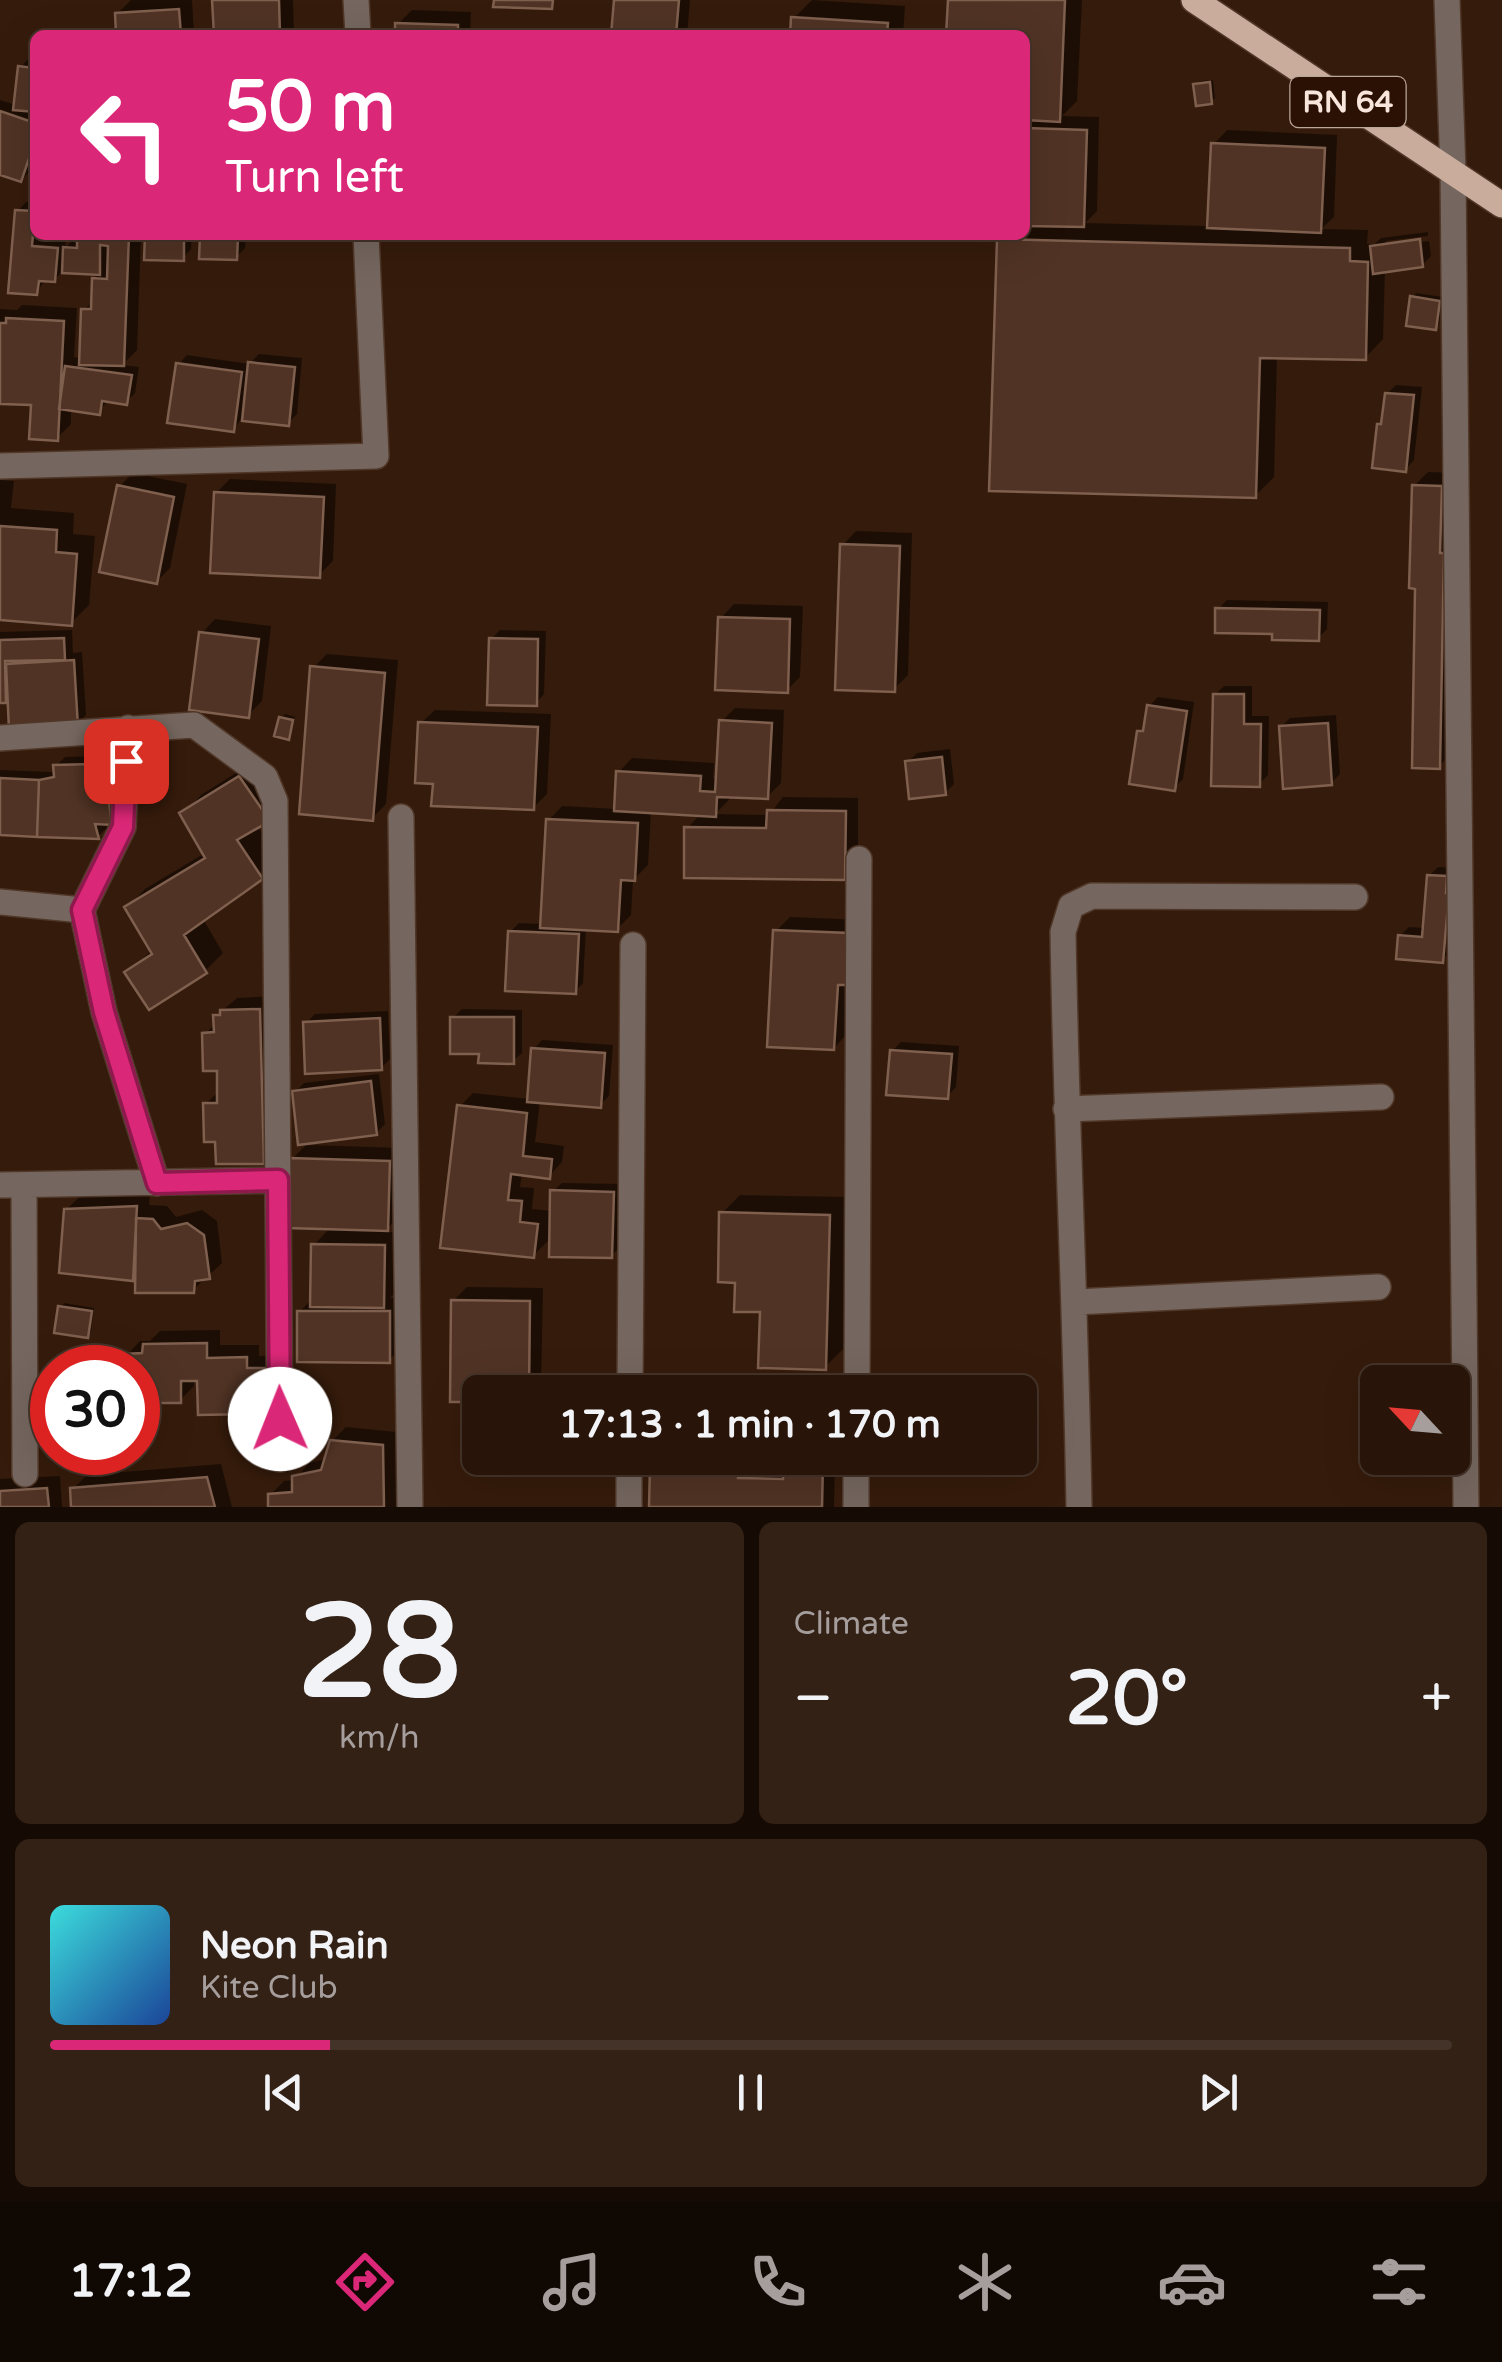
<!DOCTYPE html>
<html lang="en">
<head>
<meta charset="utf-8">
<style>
  body { margin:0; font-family:"Varela Round",sans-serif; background:#342116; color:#f1f3f6; height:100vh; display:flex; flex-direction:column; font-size:38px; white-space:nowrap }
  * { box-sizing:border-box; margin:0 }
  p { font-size:32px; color:#a59e9c }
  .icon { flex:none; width:55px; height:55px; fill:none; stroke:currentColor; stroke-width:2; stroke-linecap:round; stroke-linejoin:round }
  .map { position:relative; height:1507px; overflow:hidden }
  .drawer { display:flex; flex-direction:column; gap:15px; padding:15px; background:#160b04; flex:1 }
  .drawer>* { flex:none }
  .banner { position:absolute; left:30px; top:30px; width:1000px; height:210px; border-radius:15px; box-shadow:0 10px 40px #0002,0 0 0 2px #443329; background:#db2777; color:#fff; overflow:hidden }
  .needle { width:65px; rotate:296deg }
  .buttons { position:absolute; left:1360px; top:1365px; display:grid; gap:20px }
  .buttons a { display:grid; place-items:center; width:110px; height:110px; border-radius:15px; background:#281408; box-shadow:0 10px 40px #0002,0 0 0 2px #443329; font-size:50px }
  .speed { position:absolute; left:30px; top:1345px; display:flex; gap:20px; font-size:50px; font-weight:700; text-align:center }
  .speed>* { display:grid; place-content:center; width:130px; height:130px; border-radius:50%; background:#281408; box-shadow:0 10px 40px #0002,0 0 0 2px #443329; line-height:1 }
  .speed .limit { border:15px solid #d22; background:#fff; color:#111 }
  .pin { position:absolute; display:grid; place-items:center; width:85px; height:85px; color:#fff; margin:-42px; border-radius:20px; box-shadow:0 5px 15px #0006 }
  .me { position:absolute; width:110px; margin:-55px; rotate:359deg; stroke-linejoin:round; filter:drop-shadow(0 0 8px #0008) }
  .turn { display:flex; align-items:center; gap:35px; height:210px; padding:0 30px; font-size:45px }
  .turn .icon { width:130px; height:130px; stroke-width:2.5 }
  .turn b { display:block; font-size:70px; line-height:85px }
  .big { font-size:75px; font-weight:700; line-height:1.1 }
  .drawer .card { flex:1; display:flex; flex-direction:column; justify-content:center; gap:15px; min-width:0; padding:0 35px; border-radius:15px; background:#342116 }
  .drawer .dial { align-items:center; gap:0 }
  .dial b { font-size:130px; line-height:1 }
  .song { display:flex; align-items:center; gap:30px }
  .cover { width:120px; height:120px; border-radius:15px; background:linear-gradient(135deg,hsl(180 70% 55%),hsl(220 70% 35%)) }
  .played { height:10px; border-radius:5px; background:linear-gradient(90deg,#db2777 20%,#443329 20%) }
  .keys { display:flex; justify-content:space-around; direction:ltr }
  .heat { display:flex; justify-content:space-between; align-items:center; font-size:55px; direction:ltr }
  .drawer .tiles { flex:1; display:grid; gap:15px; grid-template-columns:1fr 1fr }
  .card:last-child { grid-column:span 2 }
  .trip { position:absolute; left:462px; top:1375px; width:575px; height:100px; border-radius:15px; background:#281408; box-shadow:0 10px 40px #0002,0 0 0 2px #443329; font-weight:700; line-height:100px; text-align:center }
  .menu { display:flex; height:160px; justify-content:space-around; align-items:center; background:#100803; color:#a59e9c }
  .menu .icon { width:70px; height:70px }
  .menu .selected { color:#db2777 }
  .menu b { font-size:45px; color:#f1f3f6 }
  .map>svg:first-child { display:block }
  .shadow { fill:#0007; fill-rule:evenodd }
  .building { fill:#503324; stroke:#7f5f4e; stroke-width:2.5 }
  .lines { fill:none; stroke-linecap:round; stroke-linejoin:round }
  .minor-casing { stroke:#503728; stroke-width:28 }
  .major-casing { stroke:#503728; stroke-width:28 }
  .minor { stroke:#75675f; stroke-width:25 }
  .major { stroke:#caac9c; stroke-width:25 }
  .route-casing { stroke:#8e194d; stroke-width:25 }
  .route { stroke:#db2777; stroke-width:18 }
  .labels { text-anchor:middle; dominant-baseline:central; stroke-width:10; stroke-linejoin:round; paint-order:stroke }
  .shield { fill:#2b1103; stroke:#baa69b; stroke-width:2.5 }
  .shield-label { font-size:30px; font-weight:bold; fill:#f8e6dc }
</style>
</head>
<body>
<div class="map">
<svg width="1502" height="1507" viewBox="0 0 1502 1507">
  <rect width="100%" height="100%" fill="#351b0b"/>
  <path class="shadow" d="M131,0H192L194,35H118L117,14Z
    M215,0H293L294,35H216Z
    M616,0H690L687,35H613Z
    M812,0L905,6L903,35H793L794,18Z
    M951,0H1082L1077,101L1062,116L1099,117L1097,211L1085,223L1209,226L1214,144L1227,130L1337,135L1334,217L1321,229L1368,230L1367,244H1375L1381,238L1428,232V236L1386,241V246L1429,241L1431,256L1422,265L1385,270L1383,339L1365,358L1277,356L1274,477L1255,496L999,240L1004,235H1025V35H949Z
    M412,10L471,12L470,35H397L398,24Z
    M29,58L35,59V154L30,171L21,180L0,172V100L16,105L21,67Z
    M1213,80L1215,98L1211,102L1196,84L1200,81Z
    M26,202H35V235L66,240L65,248L78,235H141L137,350L122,365L139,367L135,393L126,402L109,399L99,412L71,408V424L57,438L34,403L0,401V309L17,310L22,305L77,308L74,357L82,359L84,310L94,300V279L101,272L63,271L54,280L46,279L36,293L18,211Z
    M147,235H192L191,249L183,258Z
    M202,235H246L245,248L236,257Z
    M1416,293L1443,297L1439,324L1435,328L1413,297Z
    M259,354L302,358L297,414L288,423L242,418L233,430L179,364L187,355L249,364Z
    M1396,385L1422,387L1414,460L1406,469L1379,425L1384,420L1387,394Z
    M1428,472L1454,473L1453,752L1439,766L1418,586L1414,486Z
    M133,473L187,484L170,568L156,582L119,487Z
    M230,479L336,484L333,561L319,575L216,493Z
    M0,480L14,481L11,508L74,513L73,534L95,536L89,605L71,623L0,618Z
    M856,531L912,533L908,675L894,689L843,545Z
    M1227,600L1328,602L1327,629L1318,638L1218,609Z
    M734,604L803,606L800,677L787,690L721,618Z
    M215,619L271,626L262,701L248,715L202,633Z
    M72,630L73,653L82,652L86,715L77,724L10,696L0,701V632ZM38,658V665L2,667V659Z
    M500,630L546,631L544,694L536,703L491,639Z
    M327,654L398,660L386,804L372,818L313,668Z
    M1224,686H1252V716H1269L1268,775L1259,784L1215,695Z
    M1158,697L1194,702L1183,779L1174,788L1140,732L1146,725L1149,706Z
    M735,708L784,710L781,783L767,797L729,795V800L715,814L769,815L783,797L858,798V863L844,877L687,828L701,814L651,811L648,865L633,880L631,915L617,929L586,928L583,983L575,992L510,932L519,923L543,924L549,820L562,806L617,809L619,772L632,758L714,763L713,778L718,779L722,721Z
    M435,710L551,714L547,794L533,808L435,782L421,723Z
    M285,714L295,717L288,737L281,718Z
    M1336,715L1340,774L1331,783L1281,727L1290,718Z
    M950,749L954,784L945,793L908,762L917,753Z
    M101,756V768L114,771L120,814L105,822L107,828L98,836L0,832V770L50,772L56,771V766L65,757Z
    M258,759L286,800L257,825L280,859L262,877L203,919L223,953L205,971L127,973L152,950L127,908L145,889L205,853L183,814L201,795Z
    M1438,867L1455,868L1451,951L1442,960L1400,936L1409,927L1425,928L1429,876Z
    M790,917L863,920L847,1034L834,1048L776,931Z
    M273,996L277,1148L263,1162L217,1139L206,1104L219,1091V1069L205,1034L216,1023V1016L237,998Z
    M462,1009L522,1010V1053L513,1061L481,1052L453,1018Z
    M388,1011L390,1059L381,1068L306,1023L315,1014Z
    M542,1040L613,1045L609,1096L600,1105L540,1101L535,1142L564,1146L562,1162L549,1176L522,1173L520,1187L534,1188L532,1209L552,1211L553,1191L562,1183L622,1184L620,1247L611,1256L552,1237L533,1256L459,1107L473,1093L530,1099L534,1049Z
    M901,1042L959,1046L956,1087L947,1096L892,1051Z
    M379,1074L385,1124L376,1133L295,1092L304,1083Z
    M306,1145L403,1148L400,1215L384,1232H398L397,1291L390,1298H403V1346L389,1360L299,1312L313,1298L314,1245L331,1227L292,1159Z
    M150,1193L149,1205L167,1206L176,1217L202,1210L217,1221L222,1263L193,1290L138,1273L132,1279L66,1210L80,1196Z
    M740,1195L848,1197L844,1348L825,1367L763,1310L722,1213Z
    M467,1287L543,1288L541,1387L535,1392H480V1400L453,1301Z
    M64,1303L94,1308L91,1332L87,1336L61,1307Z
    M220,1330V1345H259V1356L280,1355L263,1401L252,1411L200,1378H194V1386L180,1400L138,1401V1368L127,1355L140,1341H150L160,1331Z
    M769,1374L770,1392H679L693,1376Z
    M550,1390L622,1391V1392H547Z
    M346,1427L396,1432L399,1507H270V1495L284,1481L295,1480L309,1463L327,1459L332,1441Z
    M662,1458H751L750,1466H787L792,1458H835L834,1507H651L653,1467Z
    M905,1458H986L979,1464H905Z
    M221,1464L232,1507H73V1489L87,1475Z
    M60,1476L62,1507H0V1479Z"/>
  <path class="building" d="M212,0H279L280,35H214Z
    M494,0H553L552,9L493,7Z
    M614,0H679L676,35H611Z
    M948,0H1065L1060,122L1025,120V35H946Z
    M179,9L181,35H116L115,13Z
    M791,17L888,23L887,35H790Z
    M395,23L458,25V35H395Z
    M18,66L35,68V112L13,110Z
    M1210,82L1212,104L1196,106L1193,84Z
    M0,111L35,123V141L21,182L0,175Z
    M1025,128L1087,130L1084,227L1025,226Z
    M1211,143L1325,148L1321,233L1207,228Z
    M15,210L35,211L32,246L58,248L55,282L39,281L37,295L8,293Z
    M77,235H129L124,366L79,365L81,309H91L92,278L107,279L108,246L100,245V275L62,273L63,247L77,248Z
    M145,235H184V261L144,260Z
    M200,235H238L237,260L199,259Z
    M997,239L1350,248V261L1368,262L1366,360L1260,358L1256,498L989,491Z
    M1420,239L1423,267L1373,274L1370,246Z
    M1410,296L1440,301L1436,330L1406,326Z
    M6,318L64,321L58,441L29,439L31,405L0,404V323H6Z
    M248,362L295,367L289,426L242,421Z
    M176,363L242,372L234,432L167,423Z
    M65,366L132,375L127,405L102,401L100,415L59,409Z
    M1385,393L1414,395L1406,472L1372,468L1377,424H1381Z
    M117,485L174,497L157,584L99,572Z
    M1412,485L1442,486L1440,553H1444L1440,769L1412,768L1415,589L1409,588Z
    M214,492L324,497L320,578L210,573Z
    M0,526L57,530L56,552L77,554L72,626L0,620Z
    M840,544L900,546L895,692L835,690Z
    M1215,608L1320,610L1319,641L1272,640V634L1215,633Z
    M718,617L790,619L788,693L715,690Z
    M199,632L259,639L249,718L189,710Z
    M64,638L65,660L5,661L6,703H0V640Z
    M489,638L538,639L537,706L487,705Z
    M74,660L78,727L9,730L6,664Z
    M310,666L385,673L373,821L299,814Z
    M1213,694H1244V724H1261L1260,787L1211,786Z
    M1147,705L1187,711L1175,791L1129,784L1137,731H1143Z
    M279,717L293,720L289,740L274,736Z
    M719,720L772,723L768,799L717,797L716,817L614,811L616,771L701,776L700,791L715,792Z
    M418,722L538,727L534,810L431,806L433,784L415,783Z
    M1328,723L1332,785L1283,789L1279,726Z
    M942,757L946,795L909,799L905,761Z
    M93,764V777L106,779L112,825L95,824L99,839L37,837L39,780L54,777L53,765Z
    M239,776L270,821L237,840L263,879L184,935L207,973L149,1010L124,972L152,954L124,907L205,858L179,813Z
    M0,778L39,780L37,837L0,835Z
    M767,810L846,811L845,880L684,878V827L766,828Z
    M546,819L638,823L635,881L621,880L618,932L540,928Z
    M1427,875L1447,876L1446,893H1449L1443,963L1396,959L1398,935L1422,937Z
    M773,930L850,933L848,985H838L834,1050L767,1047Z
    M508,931L579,934L576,994L505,991Z
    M260,1009L264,1164H216L215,1142H204L203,1103H217V1071H203L202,1033L214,1032L213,1015H220V1010Z
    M450,1017H514V1064L478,1063L479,1054H450Z
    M380,1018L382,1070L305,1074L303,1022Z
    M531,1048L605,1053L601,1108L527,1102Z
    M890,1050L952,1054L948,1099L886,1095Z
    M371,1081L377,1135L298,1145L292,1091Z
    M457,1105L527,1113L523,1156L552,1159L550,1179L511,1174L508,1200L522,1201L520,1222L538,1224L534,1258L440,1248Z
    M289,1158L390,1161L388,1231L287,1228Z
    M550,1190L614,1192L612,1258L549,1257Z
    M137,1206L133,1281L59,1273L64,1209Z
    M719,1212L830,1215L826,1370L758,1368L760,1312H734L735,1283L718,1282Z
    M136,1218L153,1219L161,1229L187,1223L204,1235L210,1279L195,1281L194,1293H135Z
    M311,1244L385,1245L384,1308L310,1307Z
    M451,1300L530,1301L529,1392H480V1402H450Z
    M58,1306L92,1311L88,1338L54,1333Z
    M297,1311H390V1363L297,1362Z
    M207,1343V1358L247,1357V1368H267L268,1403H253V1414L198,1415L197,1381H181V1403H138V1368H124V1354L142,1353L143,1344Z
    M756,1387L757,1392H676V1389Z
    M330,1440L383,1445L384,1507H268V1494L292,1492V1476L321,1470Z
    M903,1458H980V1467H903Z
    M784,1462L823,1463L822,1507H649L650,1466L738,1468V1478L783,1479Z
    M207,1477L215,1507H71L70,1488Z
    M47,1488L49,1507H0V1491Z"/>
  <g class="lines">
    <defs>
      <path id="minor" d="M356,0L358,35
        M1447,0L1453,172L1466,1507
        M0,466L376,456L366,235
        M0,738L194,725L265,777L275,801L280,1459
        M401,817L410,1507
        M0,902L82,910L123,827L128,728
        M82,910L104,1012L157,1183
        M1066,1109L1381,1097
        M0,1185L278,1180
        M24,1185L25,1474
        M1076,1302L1378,1287
        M630,1392L633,945
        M857,1392L859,859
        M629,1507V1458
        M856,1507V1458
        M1079,1507C1076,1315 1066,1124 1063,932L1071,906L1092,896L1355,897"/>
      <path id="major" d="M1194,0L1502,205"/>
    </defs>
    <use href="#minor" class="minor-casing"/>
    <use href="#major" class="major-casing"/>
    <use href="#minor" class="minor"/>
    <use href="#major" class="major"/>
  </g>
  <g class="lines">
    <defs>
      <path id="route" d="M126,761L123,827L82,910L104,1012L157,1183L278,1180L280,1419"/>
    </defs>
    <use href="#route" class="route-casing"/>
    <use href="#route" class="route"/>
  </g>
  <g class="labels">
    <rect class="shield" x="1290.5" y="77" width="115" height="50" rx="8"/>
    <g class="shield-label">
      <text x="1348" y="102">RN 64</text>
    </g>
  </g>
</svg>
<div class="buttons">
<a><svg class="needle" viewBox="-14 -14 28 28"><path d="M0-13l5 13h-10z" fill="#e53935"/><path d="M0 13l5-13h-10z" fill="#a59e9c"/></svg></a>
</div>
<div class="speed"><div class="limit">30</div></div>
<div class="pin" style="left:126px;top:761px;background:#d93025"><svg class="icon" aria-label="arrive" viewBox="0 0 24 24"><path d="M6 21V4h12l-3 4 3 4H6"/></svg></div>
<svg class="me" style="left:280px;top:1419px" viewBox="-20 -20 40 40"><circle r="19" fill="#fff"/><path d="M0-13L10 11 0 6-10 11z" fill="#db2777"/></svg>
<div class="trip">17:13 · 1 min · 170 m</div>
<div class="banner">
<div class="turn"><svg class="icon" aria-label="left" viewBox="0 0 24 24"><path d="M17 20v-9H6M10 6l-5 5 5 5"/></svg><div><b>50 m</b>Turn left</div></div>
</div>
</div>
<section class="drawer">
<div class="tiles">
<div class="card dial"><b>28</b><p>km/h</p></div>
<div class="card"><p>Climate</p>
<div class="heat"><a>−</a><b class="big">20°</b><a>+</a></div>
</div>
<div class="card">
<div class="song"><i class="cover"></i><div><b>Neon Rain</b><p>Kite Club</p></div></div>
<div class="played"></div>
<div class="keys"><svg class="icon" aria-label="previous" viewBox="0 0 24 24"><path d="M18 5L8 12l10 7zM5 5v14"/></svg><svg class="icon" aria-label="pause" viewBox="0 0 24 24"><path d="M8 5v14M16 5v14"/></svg><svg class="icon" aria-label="next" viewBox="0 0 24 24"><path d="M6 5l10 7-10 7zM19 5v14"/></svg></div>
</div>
</div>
</section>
<nav class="menu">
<b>17:12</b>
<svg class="icon selected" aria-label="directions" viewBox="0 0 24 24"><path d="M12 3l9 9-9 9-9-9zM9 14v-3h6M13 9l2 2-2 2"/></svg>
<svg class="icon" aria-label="music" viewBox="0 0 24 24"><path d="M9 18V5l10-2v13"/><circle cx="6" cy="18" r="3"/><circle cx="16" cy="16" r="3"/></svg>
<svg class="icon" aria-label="phone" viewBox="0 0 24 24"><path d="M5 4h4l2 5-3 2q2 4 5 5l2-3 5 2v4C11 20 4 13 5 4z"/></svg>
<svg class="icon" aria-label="climate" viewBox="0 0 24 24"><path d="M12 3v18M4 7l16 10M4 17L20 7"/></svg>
<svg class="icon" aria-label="car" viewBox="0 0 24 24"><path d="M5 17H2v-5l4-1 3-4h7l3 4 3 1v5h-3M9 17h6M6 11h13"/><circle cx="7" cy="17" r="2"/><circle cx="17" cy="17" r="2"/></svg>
<svg class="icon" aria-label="filters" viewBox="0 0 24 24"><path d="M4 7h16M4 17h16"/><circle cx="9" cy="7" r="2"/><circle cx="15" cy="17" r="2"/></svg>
</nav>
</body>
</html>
